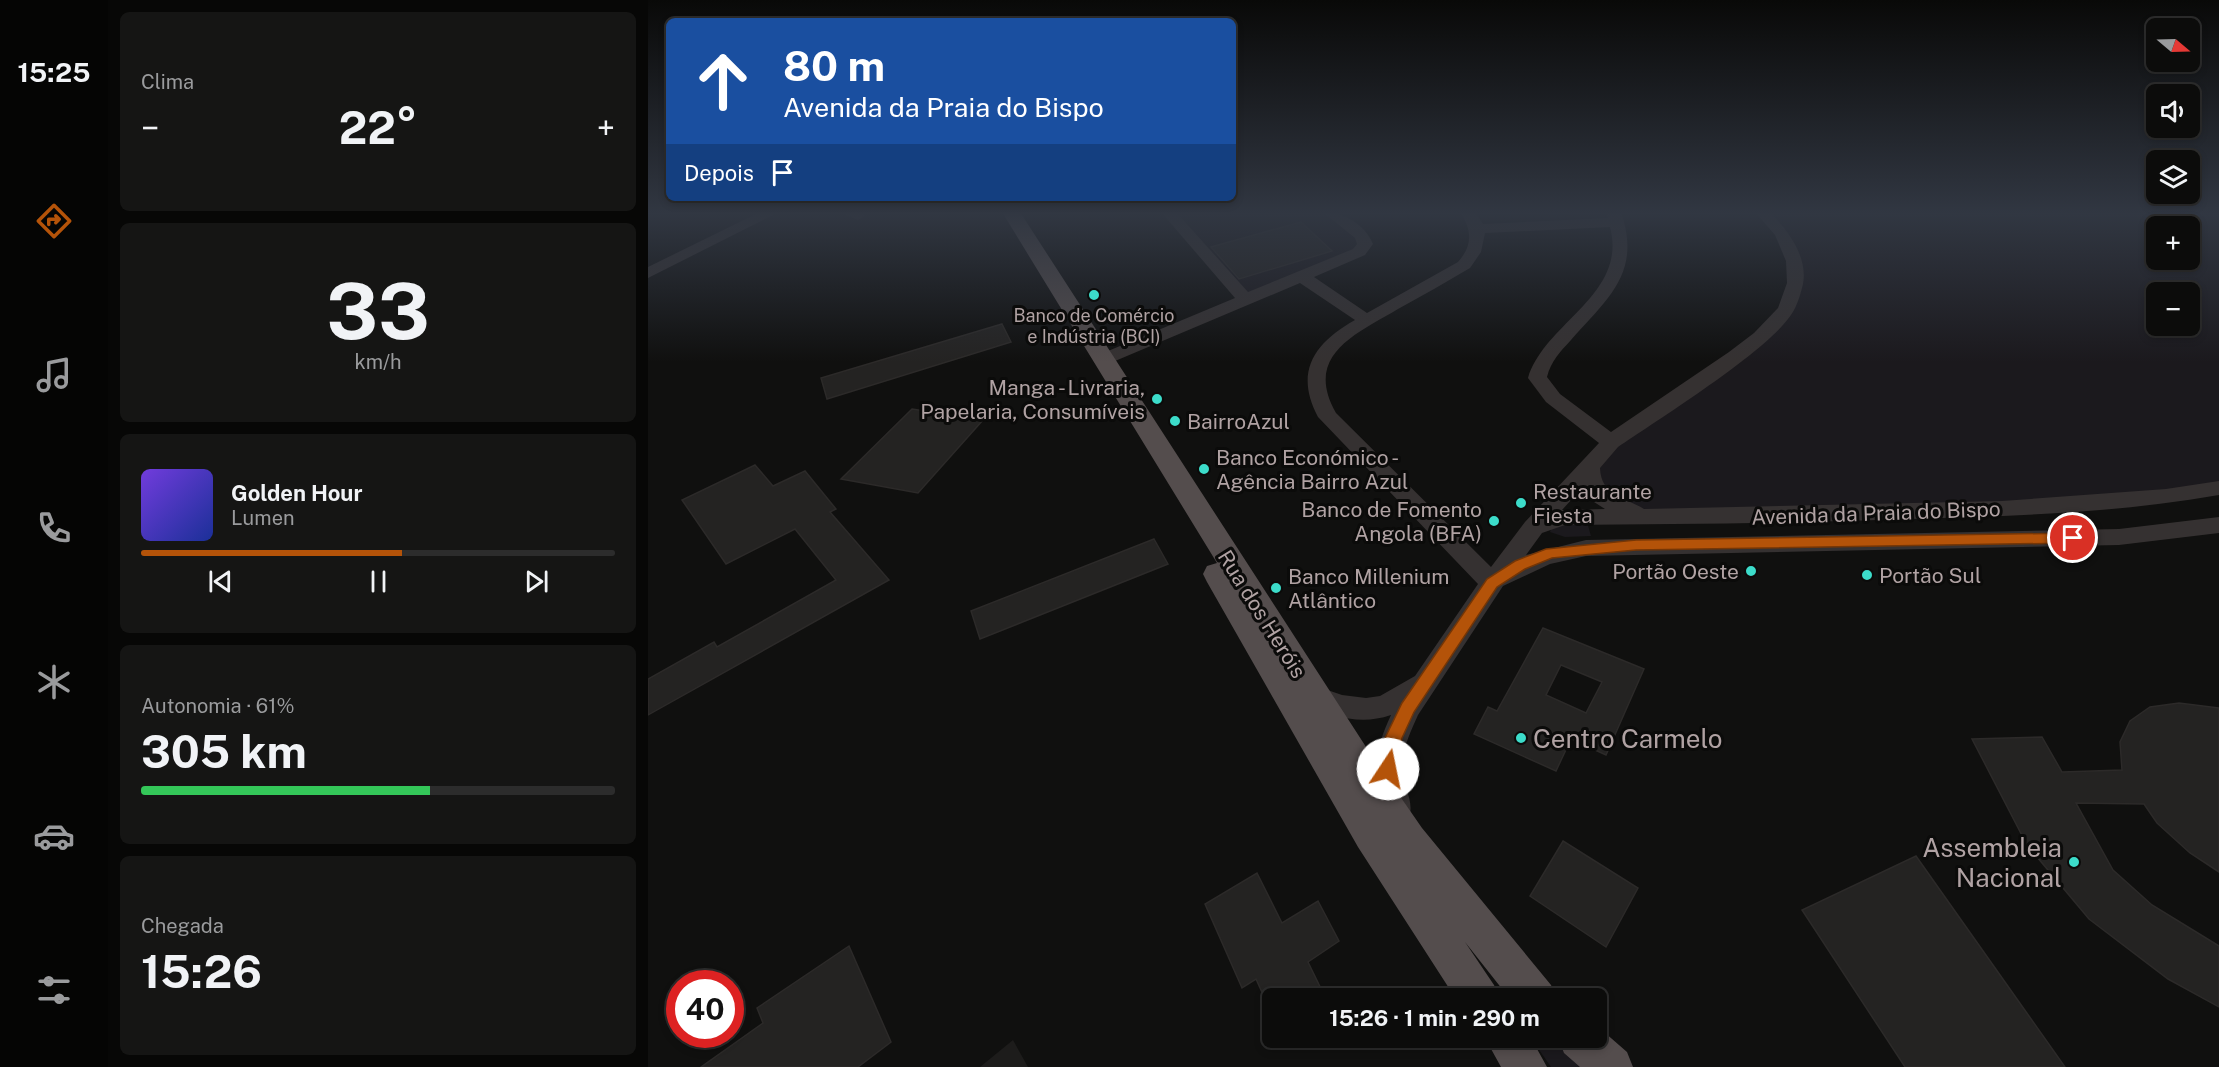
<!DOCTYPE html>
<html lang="pt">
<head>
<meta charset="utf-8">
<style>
  body { margin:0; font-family:"Public Sans",sans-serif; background:#151514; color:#f1f3f6; height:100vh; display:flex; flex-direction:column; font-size:22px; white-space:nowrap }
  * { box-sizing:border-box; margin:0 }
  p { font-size:20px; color:#9a9b9d }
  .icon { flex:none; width:33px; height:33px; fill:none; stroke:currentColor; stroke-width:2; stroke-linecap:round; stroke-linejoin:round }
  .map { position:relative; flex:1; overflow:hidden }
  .drawer { display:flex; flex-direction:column; gap:12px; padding:12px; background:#070706; width:540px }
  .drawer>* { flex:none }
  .top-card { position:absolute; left:18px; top:18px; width:570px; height:183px; border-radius:9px; box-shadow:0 3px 9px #0003,0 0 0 2px #2c2c2c; background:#1a4fa0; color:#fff; overflow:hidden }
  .needle { width:39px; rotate:109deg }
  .tools { position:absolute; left:1498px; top:18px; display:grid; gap:12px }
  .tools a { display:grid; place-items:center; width:54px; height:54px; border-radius:9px; background:#0c0c0b; box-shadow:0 3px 9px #0003,0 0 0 2px #2c2c2c; font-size:30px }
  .speed { position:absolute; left:18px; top:970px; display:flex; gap:12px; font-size:30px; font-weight:700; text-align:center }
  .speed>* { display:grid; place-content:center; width:78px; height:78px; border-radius:50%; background:#0c0c0b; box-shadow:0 3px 9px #0003,0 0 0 2px #2c2c2c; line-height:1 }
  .speed .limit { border:9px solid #d22; background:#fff; color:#111 }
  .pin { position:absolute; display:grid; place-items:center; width:51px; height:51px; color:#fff; margin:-26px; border:3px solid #fff; border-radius:50%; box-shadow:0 2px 6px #0007 }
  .me { position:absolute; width:66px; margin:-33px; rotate:11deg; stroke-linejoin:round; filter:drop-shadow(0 0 4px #0008) }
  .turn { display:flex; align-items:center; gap:21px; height:126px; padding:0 18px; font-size:27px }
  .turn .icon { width:78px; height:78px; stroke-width:2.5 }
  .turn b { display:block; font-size:42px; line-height:51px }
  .then { display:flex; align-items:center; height:57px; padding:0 18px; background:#0003; gap:12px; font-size:22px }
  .big { font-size:45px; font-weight:700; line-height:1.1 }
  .drawer .widget { flex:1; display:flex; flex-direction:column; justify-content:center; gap:9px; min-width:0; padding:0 21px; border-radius:9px; background:#151514 }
  .drawer .dial { align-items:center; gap:0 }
  .dial b { font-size:78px; line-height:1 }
  .song { display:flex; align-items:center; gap:18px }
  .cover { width:72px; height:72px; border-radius:9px; background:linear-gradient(135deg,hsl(260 70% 55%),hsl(230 70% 35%)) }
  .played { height:6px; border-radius:3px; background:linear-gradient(90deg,#b45309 55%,#2c2c2c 55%) }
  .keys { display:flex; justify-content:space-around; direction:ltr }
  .heat { display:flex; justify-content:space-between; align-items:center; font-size:33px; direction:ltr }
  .charge { height:9px; border-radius:4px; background:linear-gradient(90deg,#34c759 61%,#2c2c2c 0) }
  .trip { position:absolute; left:614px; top:988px; width:345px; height:60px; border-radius:9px; background:#0c0c0b; box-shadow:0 3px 9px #0003,0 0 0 2px #2c2c2c; font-weight:700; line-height:60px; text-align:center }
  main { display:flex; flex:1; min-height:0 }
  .menu { display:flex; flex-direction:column; width:108px; justify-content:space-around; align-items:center; background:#050504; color:#9a9b9d }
  .menu .icon { width:42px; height:42px }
  .menu .selected { color:#b45309 }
  .menu b { font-size:27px; color:#f1f3f6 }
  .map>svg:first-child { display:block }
  .built { fill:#1d1c1b }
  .green { fill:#1b191d; fill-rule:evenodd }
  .building { fill:#242322; stroke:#2c2a29; stroke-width:1.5; fill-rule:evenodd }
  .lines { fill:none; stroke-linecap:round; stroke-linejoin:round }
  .minor { fill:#353131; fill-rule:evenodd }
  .major { fill:#544d4d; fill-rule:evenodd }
  .route { fill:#b45309; stroke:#753606; stroke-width:1.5 }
  .poi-dot { fill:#3cdcca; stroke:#0b0b0a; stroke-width:2 }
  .labels { text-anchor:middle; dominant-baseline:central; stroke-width:6; stroke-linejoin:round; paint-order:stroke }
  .far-poi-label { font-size:18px; fill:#b0a2a3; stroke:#0b0b0a }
  .poi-label { font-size:21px; fill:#b0a2a3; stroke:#0b0b0a; text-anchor:start }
  .street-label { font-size:21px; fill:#b0a2a3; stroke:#0b0b0a }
  .near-poi-label { font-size:26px; fill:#b0a2a3; stroke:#0b0b0a; text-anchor:start }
</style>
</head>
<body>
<main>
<nav class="menu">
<b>15:25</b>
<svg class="icon selected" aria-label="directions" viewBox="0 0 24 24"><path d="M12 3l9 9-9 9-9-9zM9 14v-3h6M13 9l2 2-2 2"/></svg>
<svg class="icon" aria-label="music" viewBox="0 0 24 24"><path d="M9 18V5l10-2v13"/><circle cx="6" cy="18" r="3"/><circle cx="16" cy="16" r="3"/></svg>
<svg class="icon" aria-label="phone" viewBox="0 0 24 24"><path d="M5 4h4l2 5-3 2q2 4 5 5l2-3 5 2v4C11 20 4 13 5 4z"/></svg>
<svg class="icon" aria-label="climate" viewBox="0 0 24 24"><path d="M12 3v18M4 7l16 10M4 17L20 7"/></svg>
<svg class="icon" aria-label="car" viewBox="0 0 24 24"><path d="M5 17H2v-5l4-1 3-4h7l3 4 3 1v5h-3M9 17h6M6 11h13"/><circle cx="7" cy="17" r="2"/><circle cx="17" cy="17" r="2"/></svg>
<svg class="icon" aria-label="filters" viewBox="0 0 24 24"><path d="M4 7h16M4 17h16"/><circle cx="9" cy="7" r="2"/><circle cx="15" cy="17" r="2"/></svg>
</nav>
<section class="drawer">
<div class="widget"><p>Clima</p>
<div class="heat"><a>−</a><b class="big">22°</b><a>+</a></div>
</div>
<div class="widget dial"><b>33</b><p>km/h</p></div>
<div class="widget">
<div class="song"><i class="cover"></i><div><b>Golden Hour</b><p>Lumen</p></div></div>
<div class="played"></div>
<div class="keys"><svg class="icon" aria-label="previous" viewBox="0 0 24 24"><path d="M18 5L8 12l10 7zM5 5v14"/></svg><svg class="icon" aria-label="pause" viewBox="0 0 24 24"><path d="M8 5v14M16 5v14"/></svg><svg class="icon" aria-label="next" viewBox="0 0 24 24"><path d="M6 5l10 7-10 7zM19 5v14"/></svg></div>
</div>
<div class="widget"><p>Autonomia · 61%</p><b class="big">305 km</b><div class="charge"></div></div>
<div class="widget"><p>Chegada</p><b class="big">15:26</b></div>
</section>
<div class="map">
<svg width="1571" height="1067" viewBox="0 0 1571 1067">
  <rect width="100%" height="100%" fill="#10100f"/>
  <path class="built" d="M365,1040L380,1067H332Z"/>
  <path class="green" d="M520,212H682L707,230L717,244L598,300Z
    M1114,212H1571V488L1518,497L999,517L942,482L963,442L1137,311L1148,272ZM1509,226H1542V260H1509ZM1509,292H1542V326H1509Z
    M939,522L943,536L917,537L902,532L904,526Z
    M883,1038H903L936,1067H903Z"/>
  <path class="building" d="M653,222L684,251L591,279L563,247Z
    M354,324L363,342L179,399L173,378Z
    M264,409L335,420L270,493L193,479Z
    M107,465L125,486L157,471L188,509L182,512L241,580L0,715V679L66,642L69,647L188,580L147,529L78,564L34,500Z
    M506,539L520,564L332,639L323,611Z
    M895,628L996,669L958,755L923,739L908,771L826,734L840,707L849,711ZM913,665L954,682L938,713L898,695Z
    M1531,703L1571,708V872L1542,853L1509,823L1496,804L1428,803L1465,870L1504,905L1571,946V1007L1520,979L1441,919L1379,845L1324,739L1394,737L1414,772L1474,770L1472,742L1482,721L1502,707Z
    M915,841L990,888L958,947L882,896Z
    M1268,856L1417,1067H1257L1154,910Z
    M609,873L634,923L670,901L691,941L660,962L678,999H617L608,979L594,988L557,904Z
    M201,946L243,1042L210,1067H53L115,1023L109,1008Z"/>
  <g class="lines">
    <path class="minor" d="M112,212H131L0,278V267Z
      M191,212H214L217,216L210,220Z
      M513,212H528L600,292L705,249L709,244L707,238L675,212C695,212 717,224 725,244L717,255L666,277L719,313L810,262C825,245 824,230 812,212H827L835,224L960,218L958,212H973C994,273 960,298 923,340C912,352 903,361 899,377L912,394L963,432L1081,352L1106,333L1130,308L1139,283L1138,261L1127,235L1107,212H1122C1140,231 1160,256 1155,284C1153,292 1150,303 1146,310C1127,347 1009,420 970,447L952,468C953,496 977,497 996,509L1354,501L1518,489L1571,481V495C1470,513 1366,516 1263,519C1148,523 1032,524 917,525L894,533L878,555L938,540L1471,529L1571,517V533L1471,545L938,556L902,564L855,586L770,715C763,731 753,751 754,770C755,788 768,802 760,820L750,824L740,820C722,779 725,754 743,715C711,726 686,716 656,704L652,696L656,688L665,685L694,695L718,698L732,696L767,676L830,584L670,417C646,372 666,343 707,320L652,283L460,364H448L445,360L448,356L587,298ZM962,227C980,295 897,322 880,378L898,402L951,443L877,522L843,567L688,413C655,355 708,334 750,309C774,296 798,282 822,268L833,252L837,233ZM935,487L946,502L957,509L914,510Z"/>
    <path class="major" d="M354,212H372L720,750L774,828L903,985L909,999H862L817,942L846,985L852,999H808L710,847L559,582L555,574L559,566L569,563Z
      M948,1025L979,1052L985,1067H932L916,1053L910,1038H948Z
      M837,1038H883L899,1067H853Z"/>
  </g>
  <linearGradient id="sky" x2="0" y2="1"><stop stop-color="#090908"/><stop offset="0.59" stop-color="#313742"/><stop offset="1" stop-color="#313742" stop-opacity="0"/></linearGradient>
  <rect width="1571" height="362" fill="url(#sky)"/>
  <path class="route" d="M1425,533L1432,538L1425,543L988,550L904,558L877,569L849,587L766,712L754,738L746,775L740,777L734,775L731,769L737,738L754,703L839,579L867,561L898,549L988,540Z"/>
  <g class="poi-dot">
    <circle cx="446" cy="295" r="6"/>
    <circle cx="509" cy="399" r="6"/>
    <circle cx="527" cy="421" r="6"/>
    <circle cx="556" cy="469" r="6"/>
    <circle cx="873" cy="503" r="6"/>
    <circle cx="846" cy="521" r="6"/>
    <circle cx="1103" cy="571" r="6"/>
    <circle cx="1219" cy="575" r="6"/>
    <circle cx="628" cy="588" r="6"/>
    <circle cx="873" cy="738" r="6"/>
    <circle cx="1426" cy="862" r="6"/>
  </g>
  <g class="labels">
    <g class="far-poi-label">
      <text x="446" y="315">Banco de Comércio<tspan x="446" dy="21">e Indústria (BCI)</tspan></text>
    </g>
    <g class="poi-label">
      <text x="497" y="387" text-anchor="end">Manga - Livraria,<tspan x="497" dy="24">Papelaria, Consumíveis</tspan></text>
      <text x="539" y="421">BairroAzul</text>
      <text x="568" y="457">Banco Económico -<tspan x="568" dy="24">Agência Bairro Azul</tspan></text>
      <text x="885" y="491">Restaurante<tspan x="885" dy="24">Fiesta</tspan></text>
      <text x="834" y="509" text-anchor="end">Banco de Fomento<tspan x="834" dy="24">Angola (BFA)</tspan></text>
      <text x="1091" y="571" text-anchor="end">Portão Oeste</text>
      <text x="1231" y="575">Portão Sul</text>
      <text x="640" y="576">Banco Millenium<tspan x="640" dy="24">Atlântico</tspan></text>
    </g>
    <g class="street-label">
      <text transform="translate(1228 513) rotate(-2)">Avenida da Praia do Bispo</text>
      <text transform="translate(614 614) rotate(58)">Rua dos Heróis</text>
    </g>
    <g class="near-poi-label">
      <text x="885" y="738">Centro Carmelo</text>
      <text x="1414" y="847" text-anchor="end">Assembleia<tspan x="1414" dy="30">Nacional</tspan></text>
    </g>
  </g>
</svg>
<div class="tools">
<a><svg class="needle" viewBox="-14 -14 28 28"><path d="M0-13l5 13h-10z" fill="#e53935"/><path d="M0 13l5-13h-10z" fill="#9a9b9d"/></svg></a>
<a><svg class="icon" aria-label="sound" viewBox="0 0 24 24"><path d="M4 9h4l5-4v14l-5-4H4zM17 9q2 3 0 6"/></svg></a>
<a><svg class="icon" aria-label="layers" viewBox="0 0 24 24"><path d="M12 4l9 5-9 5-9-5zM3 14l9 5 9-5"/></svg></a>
<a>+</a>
<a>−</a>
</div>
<div class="speed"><div class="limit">40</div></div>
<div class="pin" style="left:1425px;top:538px;background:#d93025"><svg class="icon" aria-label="arrive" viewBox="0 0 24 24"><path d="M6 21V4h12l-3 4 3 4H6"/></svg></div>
<svg class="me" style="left:740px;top:769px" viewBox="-20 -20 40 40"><circle r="19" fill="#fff"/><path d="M0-13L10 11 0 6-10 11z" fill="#b45309"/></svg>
<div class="trip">15:26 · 1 min · 290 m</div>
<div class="top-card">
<div class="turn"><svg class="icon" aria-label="ahead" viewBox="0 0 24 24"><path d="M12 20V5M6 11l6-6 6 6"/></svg><div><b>80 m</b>Avenida da Praia do Bispo</div></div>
<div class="then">Depois<svg class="icon" aria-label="arrive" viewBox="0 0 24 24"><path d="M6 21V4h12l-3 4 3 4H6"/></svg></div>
</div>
</div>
</main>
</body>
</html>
